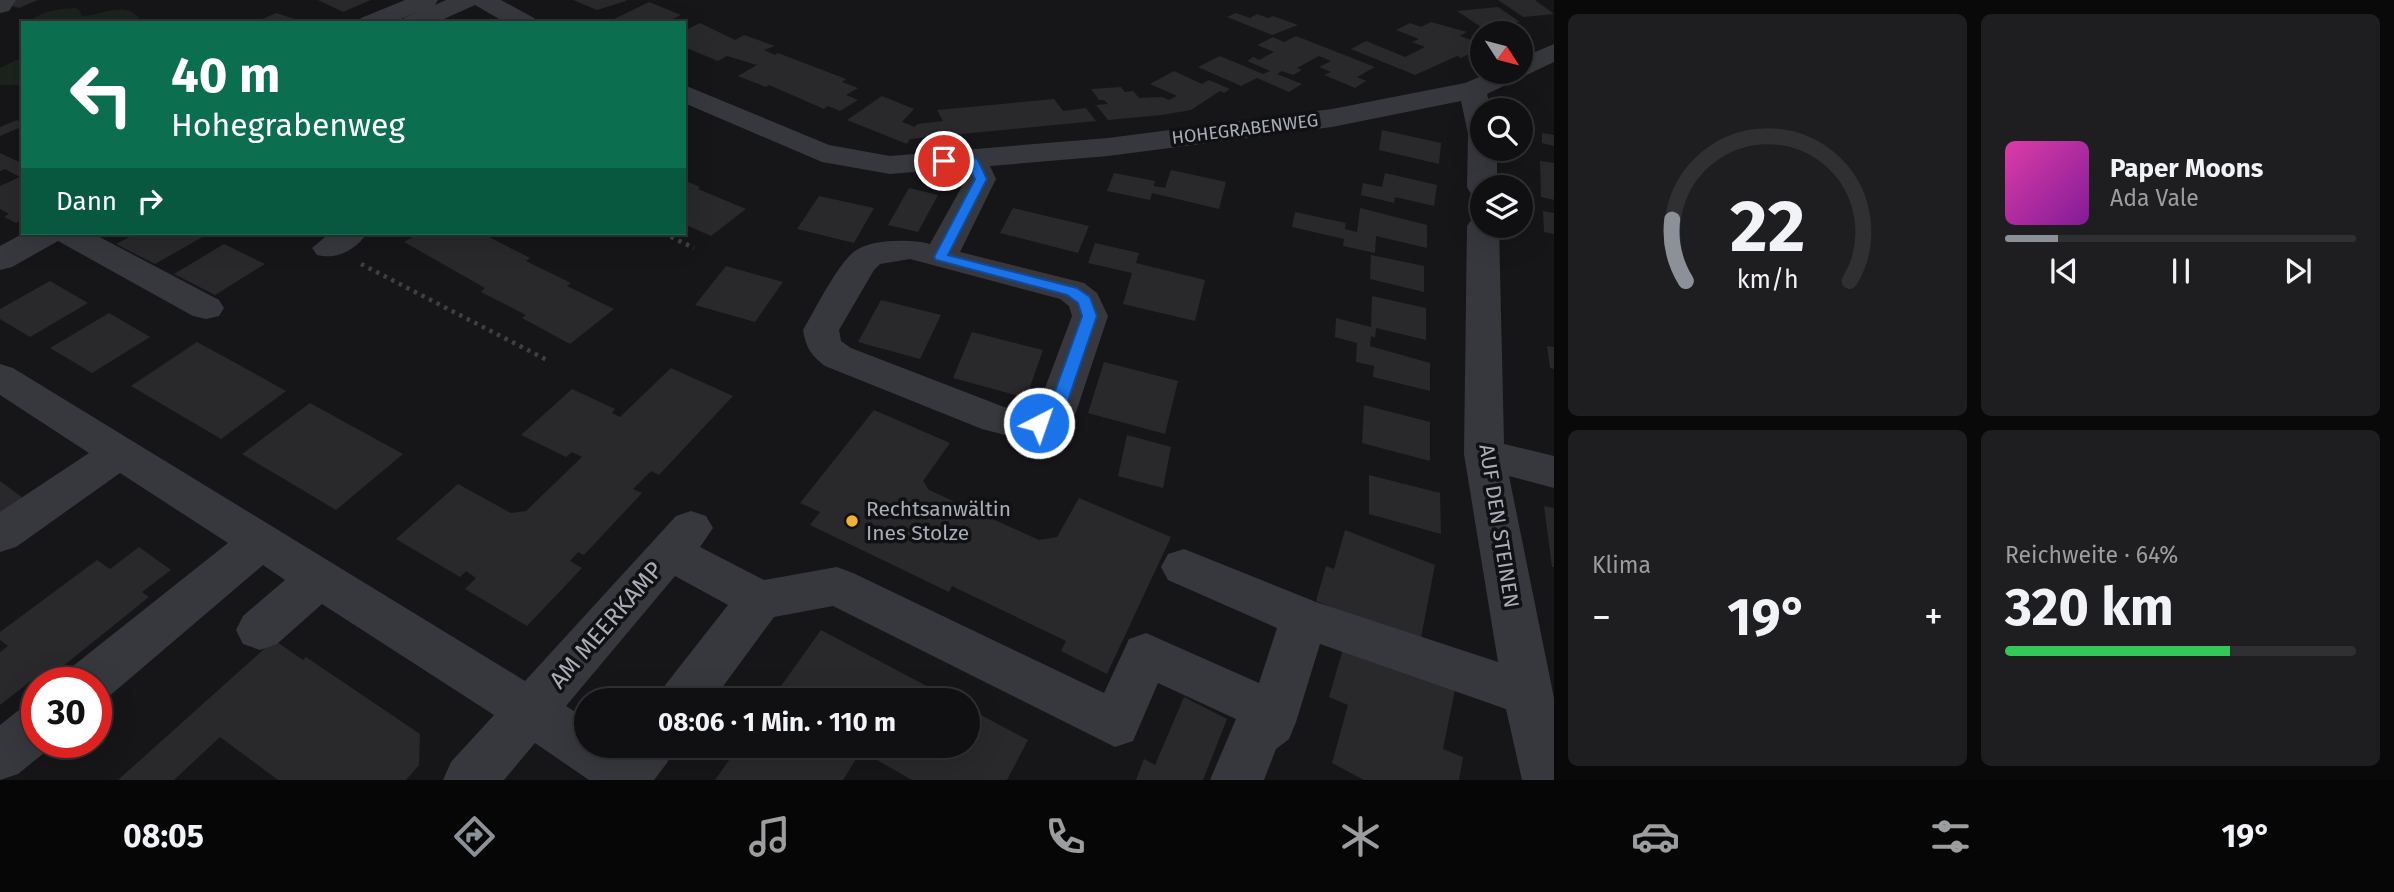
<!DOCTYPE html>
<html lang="de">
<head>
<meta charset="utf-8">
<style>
  body { margin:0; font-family:"Fira Sans",sans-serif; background:#1e1e20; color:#f1f3f6; height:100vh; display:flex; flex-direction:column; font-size:26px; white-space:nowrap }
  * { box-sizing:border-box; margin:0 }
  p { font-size:23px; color:#9c9d9f }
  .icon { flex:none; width:38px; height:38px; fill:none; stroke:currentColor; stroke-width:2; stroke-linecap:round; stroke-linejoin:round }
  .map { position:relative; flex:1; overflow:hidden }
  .side { display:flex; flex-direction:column; gap:14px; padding:14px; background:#09090a; width:840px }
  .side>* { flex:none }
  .banner { position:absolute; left:21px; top:21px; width:665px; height:214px; border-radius:0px; box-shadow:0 7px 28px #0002,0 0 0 2px #303032; background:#0b6e4f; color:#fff; overflow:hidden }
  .needle { width:46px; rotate:126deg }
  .fabs { position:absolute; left:1470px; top:21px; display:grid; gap:14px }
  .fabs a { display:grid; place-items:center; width:63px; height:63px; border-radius:50%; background:#101012; box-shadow:0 7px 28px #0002,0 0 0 2px #303032; font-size:35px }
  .speed { position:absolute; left:21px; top:667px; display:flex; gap:14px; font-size:35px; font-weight:700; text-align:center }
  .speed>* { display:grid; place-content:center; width:91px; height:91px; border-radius:50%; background:#101012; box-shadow:0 7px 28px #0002,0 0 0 2px #303032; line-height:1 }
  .speed .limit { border:10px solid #d22; background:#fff; color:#111 }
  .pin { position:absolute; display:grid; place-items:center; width:60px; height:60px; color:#fff; margin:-30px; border:4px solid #fff; border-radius:50%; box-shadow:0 2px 7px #0007 }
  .me { position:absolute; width:77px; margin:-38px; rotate:41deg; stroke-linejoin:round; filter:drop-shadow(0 0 5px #0008) }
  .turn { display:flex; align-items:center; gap:24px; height:147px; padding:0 35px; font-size:32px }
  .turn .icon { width:91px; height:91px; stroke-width:2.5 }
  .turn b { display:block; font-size:49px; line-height:60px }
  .then { display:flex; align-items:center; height:66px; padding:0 35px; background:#0003; gap:14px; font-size:26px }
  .big { font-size:52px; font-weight:700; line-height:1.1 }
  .side .tile { flex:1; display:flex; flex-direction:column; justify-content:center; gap:10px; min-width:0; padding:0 24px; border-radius:10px; background:#1e1e20 }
  .side .dial { align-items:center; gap:0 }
  .dial svg { height:182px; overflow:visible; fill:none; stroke:#303032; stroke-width:7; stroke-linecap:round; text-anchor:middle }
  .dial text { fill:#f1f3f6; stroke:none }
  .song { display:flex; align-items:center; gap:21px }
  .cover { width:84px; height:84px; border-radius:10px; background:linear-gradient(135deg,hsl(320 70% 55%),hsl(290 70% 35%)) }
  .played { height:7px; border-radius:4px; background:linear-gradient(90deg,#8c9099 15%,#303032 15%) }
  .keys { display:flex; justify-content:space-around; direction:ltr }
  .heat { display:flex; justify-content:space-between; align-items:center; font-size:38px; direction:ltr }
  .charge { height:10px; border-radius:5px; background:linear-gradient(90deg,#34c759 64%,#303032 0) }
  .side .tiles { flex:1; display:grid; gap:14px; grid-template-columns:repeat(2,1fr) }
  .trip { position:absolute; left:574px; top:688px; width:406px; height:70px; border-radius:35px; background:#101012; box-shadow:0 7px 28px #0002,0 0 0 2px #303032; font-weight:700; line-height:70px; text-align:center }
  .dock { display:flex; height:112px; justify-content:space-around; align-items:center; background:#060607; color:#9c9d9f }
  .dock .icon { width:49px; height:49px }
  .dock .active { color:#8c9099 }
  .dock b { font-size:32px; color:#f1f3f6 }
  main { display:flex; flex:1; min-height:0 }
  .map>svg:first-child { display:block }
  .green { fill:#1c231d }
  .building { fill:#29292c }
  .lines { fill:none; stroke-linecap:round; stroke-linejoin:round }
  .path { stroke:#3d3f44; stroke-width:4.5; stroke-dasharray:3.5 5; stroke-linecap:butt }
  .minor { fill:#37383d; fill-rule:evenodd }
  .route { fill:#1a73e8; stroke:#114b97; stroke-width:2 }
  .poi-dot { fill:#f2b134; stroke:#111113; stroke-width:2.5 }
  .labels { text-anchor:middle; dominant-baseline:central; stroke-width:7; stroke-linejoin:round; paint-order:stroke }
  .far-street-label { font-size:18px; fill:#a8adb8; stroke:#111113 }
  .poi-label { font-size:21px; fill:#a8adb8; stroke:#111113; text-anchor:start }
  .street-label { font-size:21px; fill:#a8adb8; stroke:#111113 }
  .near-street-label { font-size:24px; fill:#a8adb8; stroke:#111113 }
</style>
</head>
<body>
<main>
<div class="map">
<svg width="1554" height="780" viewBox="0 0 1554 780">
  <rect width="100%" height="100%" fill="#161618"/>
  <path class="green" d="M75,8L79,10L82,16C100,16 125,0 139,18L130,23H28C40,11 58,9 75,8Z
    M23,57V85H0V68Z"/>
  <path class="building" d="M12,0H38L19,8L7,4Z
    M318,0H371L343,12Z
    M573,0H626V1L597,10Z
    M1498,0H1535L1554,14L1523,17Z
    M649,2L681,15L665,23H619L612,20Z
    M1498,7L1520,22H1513L1526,30L1490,33L1457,11Z
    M276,13L304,22V23H254Z
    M1236,13L1250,18L1257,14L1268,18L1273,16L1298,25L1272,35L1227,17Z
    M1431,22L1467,32L1460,36L1482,44V48L1475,54L1471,53L1461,58L1457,56L1415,75L1351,49L1366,41L1405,57L1425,47L1412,42L1419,39L1396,30L1410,23L1421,27Z
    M700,23L735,40L744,35L775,46L764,50L775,55L778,53L846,79L842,82L858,88L846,95L858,100L840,111L828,106L824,109L769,85L766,87L738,76L757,65L727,56L718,61L689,49L684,51V31Z
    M1296,36L1375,67L1357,77L1366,81L1355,88L1324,75L1331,72L1319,67L1331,61L1319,56L1297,68L1302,70L1293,75L1282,71L1277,74L1302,84L1289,92L1257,78L1241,86L1198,67L1220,56L1263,74L1270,71L1247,61L1253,57L1259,60L1274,52L1257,45L1273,37L1284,42Z
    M1174,71L1202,84L1209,80L1230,89L1224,93L1220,91L1191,110L1162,115L1108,120L1096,105L1108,104L1104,100H1099L1091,89L1121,87L1125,92L1133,91L1139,98L1162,97L1169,100L1177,96L1150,84Z
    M882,96L914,109L902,122L915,127L917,124L943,121L937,110L1054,99L1063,111L1086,108L1096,121L910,139L907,144L847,120Z
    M17,120L23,126L0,136V127Z
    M1382,130L1441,143L1439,164L1379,150Z
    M1542,133L1554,135V146L1542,143Z
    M0,153L19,162L23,160V219L16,223L4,217L9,214L0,209V186L20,177L5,169L0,171Z
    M1540,161L1554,163V200L1541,197Z
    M1171,170L1226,182L1219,209L1152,193L1150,200L1107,191L1114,173L1155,181L1154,186L1165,188Z
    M1385,173L1437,185L1434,206L1395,197L1394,203L1361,195L1363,183L1382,187Z
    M684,180L700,187L698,189L746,209L711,236L684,224Z
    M909,188L938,195L918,232L888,225Z
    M819,196L874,208L854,243L797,229Z
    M1013,208L1089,226L1078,253L1000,233Z
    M1360,208L1427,225V248L1376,236L1375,253L1343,246L1344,239L1292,227L1295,212L1346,223L1345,229L1357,232Z
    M1543,211L1554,213V234L1544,232Z
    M137,233H201L206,235L155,264L116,244Z
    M419,233H487L490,234L487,236L530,258L526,261L571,283L567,286L614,309L570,344L522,318L526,315L481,292L485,288L404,242Z
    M1095,243L1139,253L1136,263L1205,280L1195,321L1123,304L1132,273L1088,263Z
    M224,244L265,264L215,295L174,274Z
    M1371,255L1424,266V292L1370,279Z
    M726,266L783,282L755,322L695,305Z
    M50,281L88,303L30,337L0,319V309Z
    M1372,296L1426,308V340L1376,328L1375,338L1371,336L1370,346L1430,363V391L1373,377L1374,366L1356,362L1357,343L1335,337L1336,318L1371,327Z
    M881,300L941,315L920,359L858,342Z
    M109,313L150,337L92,373L50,348Z
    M972,332L1043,350L1026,398L953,378Z
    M197,342L241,366L286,391L221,439L131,386Z
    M1547,346L1554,347V369L1550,368Z
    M1104,362L1178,381L1165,434L1088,413Z
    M671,368L733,396L659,475L651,471L633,489L642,493L584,555L578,552L570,561L582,568L527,626L465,589L476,578L466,571L460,577L396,539L458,484L511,513L526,511L582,457L572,452L566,457L521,435L572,389L615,409L612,413L620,417Z
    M310,403L403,454L336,510L242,454Z
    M1364,405L1430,422V461L1362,443Z
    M874,410L950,443L923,481L929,490L1039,540L1057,537L1079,498L1171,537L1107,674L1061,651L1066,641L952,586L949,592L810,525L820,512L800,503Z
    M1127,435L1171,447L1163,488L1118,476Z
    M1369,475L1440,493L1441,534L1369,514Z
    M0,481L30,503L0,524Z
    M1544,506L1554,508V567H1552Z
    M1345,530L1435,565L1420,643L1316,601L1326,566L1334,569Z
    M139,547L171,570L142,592L149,597L47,679L41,673L0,705V652L8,646L0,640V632L97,560L110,569Z
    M821,630L953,700H771Z
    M274,640L303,660L306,657L420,734L419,765L406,780H278L220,737L174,780H118Z
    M1345,642L1455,690L1443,749L1463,757L1459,780H1364L1332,763L1348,705L1329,697Z
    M1184,697L1227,719L1203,780H1136L1144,759L1155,765Z
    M968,708L1028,740L1007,780H912L861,751L843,780H715L739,746H968Z"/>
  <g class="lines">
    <path class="path" d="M663,233L694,248
      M361,264L547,360"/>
    <path class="minor" d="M0,0H16L9,11L0,13Z
      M405,0H438L435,5L446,0H501L534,18L537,23H506L475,5L435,23H401L404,18L424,9L392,23H358L361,18Z
      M1554,44V62L1487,94L1491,110H1482V149H1497V187H1482V196L1471,194L1467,187L1468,134L1461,101L1332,127L1108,156L990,166L996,179L960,252L1084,283L1097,293L1108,316L1076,412L1070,422L1053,433L1039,437L1021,439L982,429L825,366C811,355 806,348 803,330C815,310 838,263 855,251C871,239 911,239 930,244L966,179L961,168L890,174L822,162L684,103V85L829,145L890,156L1108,138L1332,109L1465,83L1491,72H1521V58ZM910,259L1060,299L1069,306L1072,316L1039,404C1027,412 1019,410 1004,407L851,348L841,341L839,330L874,270L880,264Z
      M1482,216V226H1499L1504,444L1554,456V488L1509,476L1554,698V780H1522L1506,709L1320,644L1296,722L1289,739L1276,749L1264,780H1210L1236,719L1158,683L1133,741L1115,747L833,606L774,617L713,700H659L666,684L728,605L675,576L566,706L586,719V746H675L667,763L654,780H589L535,743L504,780H443L451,762L494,715L322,604L277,644L260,650L243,644L236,630L243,616L285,580L263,565L107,698L96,702V682H66L73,666L228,543L120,473L16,547L0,552V512L89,453L0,395V364L13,368L525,681L676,516L691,511L706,516L713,528L700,547L764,580L837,567L853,573L1104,693L1129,639L1146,633L1259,683L1277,628L1168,580L1161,567L1168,554L1184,549L1316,602L1498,662L1464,454L1467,226L1472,219Z
      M24,233H92L219,300L224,308L219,316L206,319L193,316L58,241L12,267L0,270V246Z
      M330,233H367C356,250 337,260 317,255L312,248Z
      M37,704V742L55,744L18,774L0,780V725L19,710Z"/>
  </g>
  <path class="route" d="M972,156L978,160L987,179L948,255L1077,288L1090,297L1097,316L1064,412L1039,429L1031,423L1049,408L1082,316L1078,303L1067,295L936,260L934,257L975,179L967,164L944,165L938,161L944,158Z"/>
  <circle class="poi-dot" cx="852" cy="521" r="7"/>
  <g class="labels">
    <g class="far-street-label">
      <text transform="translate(1245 129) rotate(-7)">HOHEGRABENWEG</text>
    </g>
    <g class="poi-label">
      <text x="866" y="509">Rechtsanwältin<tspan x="866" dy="24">Ines Stolze</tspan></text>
    </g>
    <g class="street-label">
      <text transform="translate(1499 526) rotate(81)">AUF DEN STEINEN</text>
    </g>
    <g class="near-street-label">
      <text transform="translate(606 625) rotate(-49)">AM MEERKAMP</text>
    </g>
  </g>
</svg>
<div class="fabs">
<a><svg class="needle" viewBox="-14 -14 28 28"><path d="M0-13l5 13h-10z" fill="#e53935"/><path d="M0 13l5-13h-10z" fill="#9c9d9f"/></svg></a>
<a><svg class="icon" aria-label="search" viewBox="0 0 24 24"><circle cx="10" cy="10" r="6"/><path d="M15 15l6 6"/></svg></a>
<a><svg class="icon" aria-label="layers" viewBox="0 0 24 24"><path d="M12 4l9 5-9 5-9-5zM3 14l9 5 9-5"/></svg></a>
</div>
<div class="speed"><div class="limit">30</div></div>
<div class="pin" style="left:944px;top:161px;background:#d93025"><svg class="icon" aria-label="arrive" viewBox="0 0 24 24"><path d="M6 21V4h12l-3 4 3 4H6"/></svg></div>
<svg class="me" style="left:1039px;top:423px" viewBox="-20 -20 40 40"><circle r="17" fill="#1a73e8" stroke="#fff" stroke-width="3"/><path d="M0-11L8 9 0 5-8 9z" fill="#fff"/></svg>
<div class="trip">08:06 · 1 Min. · 110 m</div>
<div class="banner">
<div class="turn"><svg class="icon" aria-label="left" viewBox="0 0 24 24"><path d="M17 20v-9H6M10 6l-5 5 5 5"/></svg><div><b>40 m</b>Hohegrabenweg</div></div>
<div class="then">Dann<svg class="icon" aria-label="right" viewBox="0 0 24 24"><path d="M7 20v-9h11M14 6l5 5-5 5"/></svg></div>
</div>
</div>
<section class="side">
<div class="tiles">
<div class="tile dial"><svg viewBox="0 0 100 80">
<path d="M14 69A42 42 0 1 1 86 69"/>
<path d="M14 69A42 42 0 0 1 8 42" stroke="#8c9099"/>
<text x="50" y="56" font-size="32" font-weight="700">22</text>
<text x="50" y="72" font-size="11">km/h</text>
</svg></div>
<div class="tile">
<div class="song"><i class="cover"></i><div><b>Paper Moons</b><p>Ada Vale</p></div></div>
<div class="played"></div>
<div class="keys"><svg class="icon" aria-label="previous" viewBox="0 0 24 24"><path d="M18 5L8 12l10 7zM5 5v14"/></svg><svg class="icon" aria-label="pause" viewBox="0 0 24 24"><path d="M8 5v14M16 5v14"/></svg><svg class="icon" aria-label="next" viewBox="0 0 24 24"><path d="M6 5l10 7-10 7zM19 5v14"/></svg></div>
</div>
<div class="tile"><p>Klima</p>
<div class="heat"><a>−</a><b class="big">19°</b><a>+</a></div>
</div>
<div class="tile"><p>Reichweite · 64%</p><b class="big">320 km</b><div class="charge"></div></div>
</div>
</section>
</main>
<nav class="dock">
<b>08:05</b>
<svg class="icon active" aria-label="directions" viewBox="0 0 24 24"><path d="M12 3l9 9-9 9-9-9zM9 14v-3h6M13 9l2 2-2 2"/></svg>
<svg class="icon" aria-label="music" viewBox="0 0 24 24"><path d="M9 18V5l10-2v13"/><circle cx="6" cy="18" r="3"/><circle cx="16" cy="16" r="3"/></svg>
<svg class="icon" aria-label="phone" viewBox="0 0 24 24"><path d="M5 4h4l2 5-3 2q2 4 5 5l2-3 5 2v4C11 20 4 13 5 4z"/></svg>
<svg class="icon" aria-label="climate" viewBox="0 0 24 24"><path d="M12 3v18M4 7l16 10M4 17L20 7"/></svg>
<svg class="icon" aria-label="car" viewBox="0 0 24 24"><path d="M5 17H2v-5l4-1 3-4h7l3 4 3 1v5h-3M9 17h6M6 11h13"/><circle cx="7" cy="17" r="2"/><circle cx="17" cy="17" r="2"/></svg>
<svg class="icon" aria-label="filters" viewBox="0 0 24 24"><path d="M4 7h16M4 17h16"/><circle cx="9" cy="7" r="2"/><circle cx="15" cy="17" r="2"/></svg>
<b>19°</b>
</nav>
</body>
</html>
